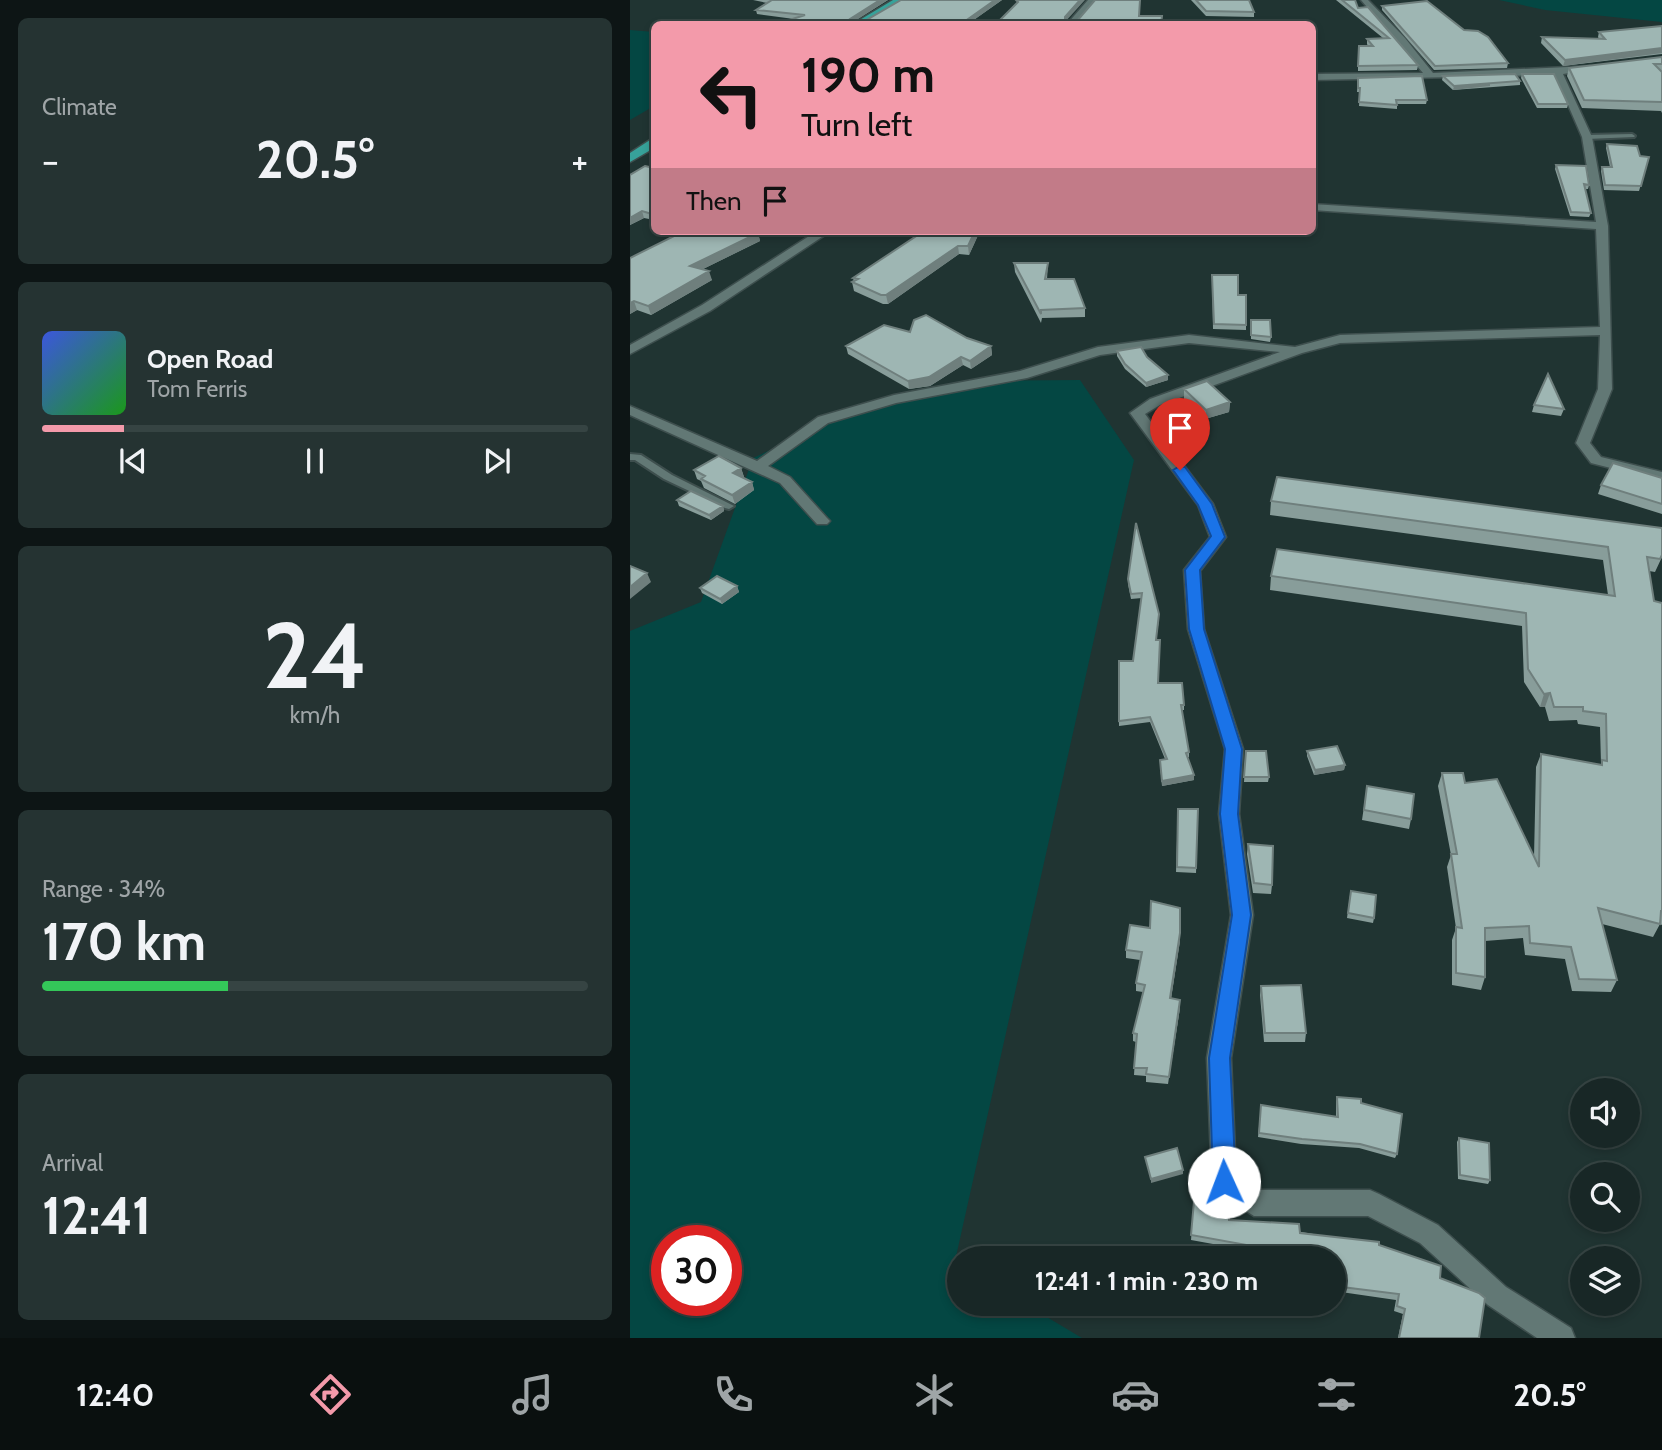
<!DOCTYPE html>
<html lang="en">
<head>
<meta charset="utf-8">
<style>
  body { margin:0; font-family:Cabin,sans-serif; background:#253332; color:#f1f3f6; height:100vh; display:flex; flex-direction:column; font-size:26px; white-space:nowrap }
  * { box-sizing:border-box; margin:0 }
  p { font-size:23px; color:#9fa5a7 }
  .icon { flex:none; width:38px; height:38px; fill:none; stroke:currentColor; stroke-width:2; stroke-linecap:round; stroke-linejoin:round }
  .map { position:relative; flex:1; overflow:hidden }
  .side { display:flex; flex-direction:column; gap:18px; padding:18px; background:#0d1515; width:630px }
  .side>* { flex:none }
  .hud { position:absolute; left:21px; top:21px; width:665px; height:214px; border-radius:10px; box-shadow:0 4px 10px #0003,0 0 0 2px #364443; background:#f39aaa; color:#111; overflow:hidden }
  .controls { position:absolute; left:940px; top:1078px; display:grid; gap:14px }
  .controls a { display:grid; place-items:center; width:70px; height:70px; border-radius:50%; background:#182726; box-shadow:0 4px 10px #0003,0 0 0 2px #364443; font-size:35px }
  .speed { position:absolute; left:21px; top:1225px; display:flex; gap:14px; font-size:35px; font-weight:700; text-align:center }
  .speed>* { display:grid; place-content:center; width:91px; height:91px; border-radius:50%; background:#182726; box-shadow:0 4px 10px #0003,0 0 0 2px #364443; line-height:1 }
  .speed .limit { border:10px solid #d22; background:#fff; color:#111 }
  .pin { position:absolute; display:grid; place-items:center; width:60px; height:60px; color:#fff; margin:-72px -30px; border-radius:50% 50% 50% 0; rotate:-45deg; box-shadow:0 0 7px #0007 }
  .pin .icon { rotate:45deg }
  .me { position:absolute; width:77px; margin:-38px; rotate:358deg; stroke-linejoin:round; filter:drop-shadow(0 0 5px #0008) }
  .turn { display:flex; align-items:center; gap:24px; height:147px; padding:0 35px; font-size:32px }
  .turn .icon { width:91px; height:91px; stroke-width:2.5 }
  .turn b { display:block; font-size:49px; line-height:60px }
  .then { display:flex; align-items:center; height:66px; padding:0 35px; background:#0003; gap:14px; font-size:26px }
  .big { font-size:52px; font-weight:700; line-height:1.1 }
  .side .card { flex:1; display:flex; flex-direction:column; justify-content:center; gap:10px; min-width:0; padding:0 24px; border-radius:10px; background:#253332 }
  .side .dial { align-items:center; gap:0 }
  .dial b { font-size:91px; line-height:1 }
  .song { display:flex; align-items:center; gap:21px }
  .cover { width:84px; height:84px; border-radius:10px; background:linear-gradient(135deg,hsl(230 70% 55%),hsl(120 70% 35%)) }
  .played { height:7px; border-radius:4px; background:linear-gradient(90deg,#f39aaa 15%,#364443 15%) }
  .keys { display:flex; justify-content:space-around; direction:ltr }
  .heat { display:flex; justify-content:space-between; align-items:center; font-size:38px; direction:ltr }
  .charge { height:10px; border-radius:5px; background:linear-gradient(90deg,#34c759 34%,#364443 0) }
  .trip { position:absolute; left:317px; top:1246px; width:399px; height:70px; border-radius:35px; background:#182726; box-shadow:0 4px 10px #0003,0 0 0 2px #364443; font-weight:700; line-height:70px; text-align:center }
  .tabs { display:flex; height:112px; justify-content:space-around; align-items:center; background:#0a100f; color:#9fa5a7 }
  .tabs .icon { width:49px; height:49px }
  .tabs .on { color:#f39aaa }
  .tabs b { font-size:32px; color:#f1f3f6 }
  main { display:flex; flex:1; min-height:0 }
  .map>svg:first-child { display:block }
  .green { fill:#044743; fill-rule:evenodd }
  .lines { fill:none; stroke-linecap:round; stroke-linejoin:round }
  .lane-casing { stroke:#3e4f4e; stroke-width:4 }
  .street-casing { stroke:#3e4f4e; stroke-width:3 }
  .highway-casing { stroke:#3e4f4e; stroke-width:3 }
  .lane { fill:#627875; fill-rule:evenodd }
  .street { fill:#627875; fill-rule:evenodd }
  .highway { fill:#37a29a; fill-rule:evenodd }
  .wall { fill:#889d9a }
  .shaded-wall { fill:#6f7f7d }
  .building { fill:#9eb6b3; stroke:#6f7f7d; stroke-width:2 }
  .route { fill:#1a73e8; stroke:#114b97; stroke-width:2 }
</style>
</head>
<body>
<main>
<section class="side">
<div class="card"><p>Climate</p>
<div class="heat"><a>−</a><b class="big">20.5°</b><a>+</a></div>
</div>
<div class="card">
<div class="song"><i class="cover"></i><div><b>Open Road</b><p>Tom Ferris</p></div></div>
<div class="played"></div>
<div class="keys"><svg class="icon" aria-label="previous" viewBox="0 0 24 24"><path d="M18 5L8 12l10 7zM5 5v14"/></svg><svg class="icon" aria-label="pause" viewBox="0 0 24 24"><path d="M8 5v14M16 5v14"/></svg><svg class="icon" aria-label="next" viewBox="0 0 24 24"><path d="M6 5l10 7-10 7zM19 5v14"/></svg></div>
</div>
<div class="card dial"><b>24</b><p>km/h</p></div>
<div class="card"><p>Range · 34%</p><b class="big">170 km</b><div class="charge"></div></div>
<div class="card"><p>Arrival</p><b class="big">12:41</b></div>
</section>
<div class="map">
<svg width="1032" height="1338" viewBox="0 0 1032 1338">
  <rect width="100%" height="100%" fill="#203432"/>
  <path class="green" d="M869,0H1032V22L915,10Z
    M0,30L24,32V106L0,120Z
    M450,380L504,460L325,1261L329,1264V1304H395L452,1338H0V631L71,602L123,458L199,423L345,381ZM37,1241H96V1300H37Z"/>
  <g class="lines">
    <defs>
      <path id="lane" d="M1002,134L1005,136L1004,137L957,139L954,137L957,135Z
        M0,454L11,455L42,475L104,506L99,509L95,508L34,479L5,460H0Z"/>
      <path id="street" d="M458,0H466L445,24H437Z
        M731,0H738L775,38L803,73L960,66L964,69L933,74L962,137L978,226L982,389L960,443L971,457L1032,472V481L961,463L946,443L968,389L970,335L710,343L672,353L530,405L515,414L583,504L596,537L570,571L574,629L613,749L609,814L623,915L601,1058L606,1176L628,1190H740L749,1194L808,1225L876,1287L941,1328L945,1338H907L858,1305L790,1243L738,1216H624L585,1191L582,1182L577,1058L601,915L589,814L595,749L558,629L554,570L580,537L568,505L500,413L520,399L650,352L559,343L470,355L397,378L266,403L198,423L138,466L160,477L197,518L200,521L197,524H187L150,483L0,415V406L127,461L188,417L264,395L390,371L468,347L559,335L665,347L710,335L970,327L966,229L682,210V204L966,222L952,137L925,75L682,80V74L793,73Z
        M187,231H201L80,311L0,354V345L72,305Z"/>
      <path id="highway" d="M263,0H275L234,24H223Z
        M20,140H24V148L0,162V153Z"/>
    </defs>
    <use href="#lane" class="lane-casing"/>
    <use href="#street" class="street-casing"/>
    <use href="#highway" class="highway-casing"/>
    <use href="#lane" class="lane"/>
    <use href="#street" class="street"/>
    <use href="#highway" class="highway"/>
  </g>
  <path class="wall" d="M123,0H258L223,22H233L271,0H372L338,24H147L164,19L127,14L126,10L137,3Z
    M561,0H619L624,12V17L576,16Z
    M706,0H725L728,8L788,65L787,70L728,71V51L738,46L737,44V39L753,38Z
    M752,6L834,30L878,63L877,68L804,70L752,10Z
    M1032,26V54L933,66L911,43L912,37L969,39L968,37L969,32Z
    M1032,57V113L1031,111L952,108L937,76L939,68Z
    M892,74L938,104L937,108H907L891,78Z
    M813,76L890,81V85L823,90L812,80Z
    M728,78L797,100L796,104H767V109L729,106L730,92H727Z
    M977,144L1010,156L1019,157L1009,191L974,190L971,171L972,167H980L976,148Z
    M926,165L959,185L958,189H955L961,213L959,217L940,216L925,169Z
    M15,166L24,220L14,218L0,225V175Z
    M294,231H350L339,255L329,254L258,304H253L224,291L222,282H224L223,278Z
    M128,233L130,241L73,269L82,280L21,315L7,310L0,314V258Z
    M384,263H418L417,279L455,308V317L412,318L411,323L385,272Z
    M582,275L608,295H616V330L583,329Z
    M621,320L641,337L640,342L621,339Z
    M280,332L337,338L361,346L362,355L341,369L333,365L300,386L279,389L218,354L216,346Z
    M487,351L517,357L538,375V380L516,387L495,369L487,356Z
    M554,389L600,402L599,412L575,419L554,399Z
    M904,405L934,409L931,416L902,412Z
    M111,468L114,477H113L122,482L124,490L105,504L74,488L71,481L67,479L64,470Z
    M647,477L1032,557L1025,572L1019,571L1024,601L1032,603V925L1030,924L1023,937L972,924L987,980L981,992L942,991L935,959L895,955L893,938L855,941V977L851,990L822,985V940L826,928L817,867L821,855L808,786L812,773L835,783L904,857L906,767L911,754L970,765L971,764L970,727L948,724L947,720L919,721L915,707H910L894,682L892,626L640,590L641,576L978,595L973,560L640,515L641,501Z
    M1032,478V514L968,494L971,485Z
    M47,500L93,506L94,511L81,520L49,506Z
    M506,523L529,620L526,640L528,683L554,705V710H552L559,752V757H558L564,780L532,786L530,765L535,759L520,722L489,726V661H503L512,598L501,599L498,584Z
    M107,586L109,592L92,604L72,593L70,588Z
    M616,751L639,777L638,782H614Z
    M677,751L715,765L714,770L684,775L677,756Z
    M737,786L781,819L779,829L732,820Z
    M548,809H568L566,873L546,872Z
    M618,844L642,885L641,894L623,893L617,854Z
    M720,895L744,918L743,923L717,918Z
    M550,941L541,998L550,1008L538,1084L516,1082V1076L504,1075L506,1042L503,1041V1033L513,992L506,991V983L510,960L496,958V950Z
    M631,986L676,1033L675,1042H634L630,995Z
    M707,1097L731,1103L767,1154L765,1158L729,1148L671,1144L628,1137L631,1105L706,1117V1101Z
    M829,1138L860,1180L858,1184L828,1179L827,1142Z
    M566,1179L599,1220L749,1245L810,1278L849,1338H768L773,1314L764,1311L766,1300L704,1291V1258H628L627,1252L561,1240Z"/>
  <path class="shaded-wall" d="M250,0H258L220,24V19Z
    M365,0H372L338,24H331Z
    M450,0H455L435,22V17Z
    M1032,48V53L933,66L935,60Z
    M860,82V86L823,90L824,86Z
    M12,211L14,218L0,225V218Z
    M345,231H350L339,255L338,246Z
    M128,233L130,241L63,274L60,266Z
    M328,246L329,254L258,304L256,295Z
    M79,271L82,280L21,315L18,306Z
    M4,301L7,310L0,314V303Z
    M361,346L362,355L341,369L340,361Z
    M331,357L333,365L300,386L279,389L278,381Z
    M538,375V380L516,387V383Z
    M600,402L599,412L575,419L576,410Z
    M111,468L114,477L106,482L103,473Z
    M122,482L124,490L105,504L102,495Z
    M93,506L94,511L81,520L79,515Z
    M17,573L21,582L0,599V587Z
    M107,586L109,592L92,604L90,599Z
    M920,693L915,707H910L914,694Z
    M715,765L714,770L684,775L685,770Z
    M564,775V780L532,786V781Z
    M550,933V941L540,1006V998Z
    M550,1000V1008L538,1084Z
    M553,1170V1174L521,1183V1179Z"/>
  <path class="building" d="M142,0H250L220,19L222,22H233L271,0H365L331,24H207L191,23L187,24H147L175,15L126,10Z
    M386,0H450L435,17V21H447L465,0H510L509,16H532L531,24H366L388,2Z
    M566,0H619L624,12L576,11Z
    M712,0H725L728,8L738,7L788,65L728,66L729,46H743L737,39L759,38Z
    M797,1L834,30L848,31L858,37L878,63L805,66L752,6Z
    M1032,26V48L935,60L912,37L975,39L969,32Z
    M1032,57V64H1024L1032,72V102L954,100L939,68Z
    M885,74L890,81L824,86L813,76Z
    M892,74H924L938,104H908Z
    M792,76L797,100H766L767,105L729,102L730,88H728V78Z
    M977,144L1007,146L1010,156L1019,157L1011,186L975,185L972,167H982Z
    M926,165L956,166L959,185L954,184L961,213L941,212Z
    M15,166L24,168V212L22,214L12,211L0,218V175Z
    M54,231H121L128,233L60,266L79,271L18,306L4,301L0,303V258Z
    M294,231H345L338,246H328L256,295H251L222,282L228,279L223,278Z
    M384,263H418L415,279H444L455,308L411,310V314Z
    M582,275H608V295H616V325L584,324Z
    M296,315L337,338L361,346L340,361L331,357L299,377L278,381L216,346L254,325L280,332L284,320Z
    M621,320H640L641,337L621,335Z
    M511,347L517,357L538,375L516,383L495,364L487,351Z
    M918,374L934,409L904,405Z
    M577,381L600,402L576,410L554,389Z
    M89,456L111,468L103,473L122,482L102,495L71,479L75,476L64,470Z
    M983,463L1032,478V504L971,485Z
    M647,477L1032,528V555L1030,559L1017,557L1024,601L1032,603V911H1031L1030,924L968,908L987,980L949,979L941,947L900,943L899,926L855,928V977L826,973V927L832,928L821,854H827L812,773H833L835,783L867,779L909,867L911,754L972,765V760L977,761L976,714L953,711V707H924L920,693L914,694L898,669L896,613L641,576L647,549L985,596L978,547L641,501Z
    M61,491L93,506L79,515L47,500Z
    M506,523L529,614L526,640H530L528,683H552L554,705H551L559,752L556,753L564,775L532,781L530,760L537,759L520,717L489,721V661H503L512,593L501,594L498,579Z
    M0,566L17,573L0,587Z
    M87,576L107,586L90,599L70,588Z
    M707,746L715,765L685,770L677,751Z
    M616,751H636L639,777H614Z
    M737,786L784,794L781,819L734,810Z
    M548,809H568L566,868L547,867Z
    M618,844L643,846L642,885L624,883Z
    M721,891L746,895L744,918L718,913Z
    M521,901L550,908V933L540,998L550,1000L539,1077L516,1074L517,1068H504L507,1034L503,1033L515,985L506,983L512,952L496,950L500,925L520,928Z
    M671,985L676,1033H635L631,986Z
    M707,1097L731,1099V1103L772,1114L767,1154L730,1144L672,1139L629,1133L631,1105L708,1117Z
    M829,1138L859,1143L860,1180L830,1175Z
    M547,1148L553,1170L521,1179L515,1157Z
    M566,1179L581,1180L584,1187L600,1197L599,1220L669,1224L670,1233L749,1242V1245L811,1266L810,1278L849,1293L855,1298L849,1338H769L775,1309L767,1306L769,1294L704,1286V1258H629L628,1247L561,1235Z"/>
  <path class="route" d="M550,466L555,467L582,504L595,537L570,570L574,629L612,749L608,814L621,915L600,1058L606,1182L602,1190L594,1193L586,1190L583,1182L579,1058L602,915L590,814L595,749L559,629L555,570L581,536L568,505L543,470Z"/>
</svg>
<div class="controls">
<a><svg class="icon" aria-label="sound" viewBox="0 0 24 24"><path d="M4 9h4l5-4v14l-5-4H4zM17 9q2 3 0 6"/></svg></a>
<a><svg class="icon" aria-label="search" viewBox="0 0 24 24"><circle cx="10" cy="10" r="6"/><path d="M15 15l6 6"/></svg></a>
<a><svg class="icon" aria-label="layers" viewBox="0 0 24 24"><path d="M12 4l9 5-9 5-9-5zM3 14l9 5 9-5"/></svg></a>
</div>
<div class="speed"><div class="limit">30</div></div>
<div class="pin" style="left:550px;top:470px;background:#d93025"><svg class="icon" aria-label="arrive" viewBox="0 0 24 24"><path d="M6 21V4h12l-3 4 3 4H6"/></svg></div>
<svg class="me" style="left:594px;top:1182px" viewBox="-20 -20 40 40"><circle r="19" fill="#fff"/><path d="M0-13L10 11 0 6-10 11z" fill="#1a73e8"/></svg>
<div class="trip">12:41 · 1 min · 230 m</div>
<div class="hud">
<div class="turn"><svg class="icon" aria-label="left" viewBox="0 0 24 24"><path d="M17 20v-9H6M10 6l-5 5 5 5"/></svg><div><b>190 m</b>Turn left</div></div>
<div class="then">Then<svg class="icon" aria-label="arrive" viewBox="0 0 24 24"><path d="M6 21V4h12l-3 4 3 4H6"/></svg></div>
</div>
</div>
</main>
<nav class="tabs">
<b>12:40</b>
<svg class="icon on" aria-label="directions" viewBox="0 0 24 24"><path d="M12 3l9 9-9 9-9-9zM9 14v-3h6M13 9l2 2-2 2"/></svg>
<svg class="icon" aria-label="music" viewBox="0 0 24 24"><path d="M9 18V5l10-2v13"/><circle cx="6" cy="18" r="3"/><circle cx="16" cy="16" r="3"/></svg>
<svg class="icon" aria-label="phone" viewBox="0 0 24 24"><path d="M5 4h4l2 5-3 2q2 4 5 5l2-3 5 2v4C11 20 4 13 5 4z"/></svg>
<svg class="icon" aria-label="climate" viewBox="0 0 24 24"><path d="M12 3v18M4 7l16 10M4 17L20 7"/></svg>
<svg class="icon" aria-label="car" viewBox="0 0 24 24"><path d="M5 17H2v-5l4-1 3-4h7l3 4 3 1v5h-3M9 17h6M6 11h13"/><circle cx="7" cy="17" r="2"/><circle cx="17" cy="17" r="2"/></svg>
<svg class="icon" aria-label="filters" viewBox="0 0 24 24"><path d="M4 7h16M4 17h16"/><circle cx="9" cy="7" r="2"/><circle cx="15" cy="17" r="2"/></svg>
<b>20.5°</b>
</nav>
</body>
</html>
